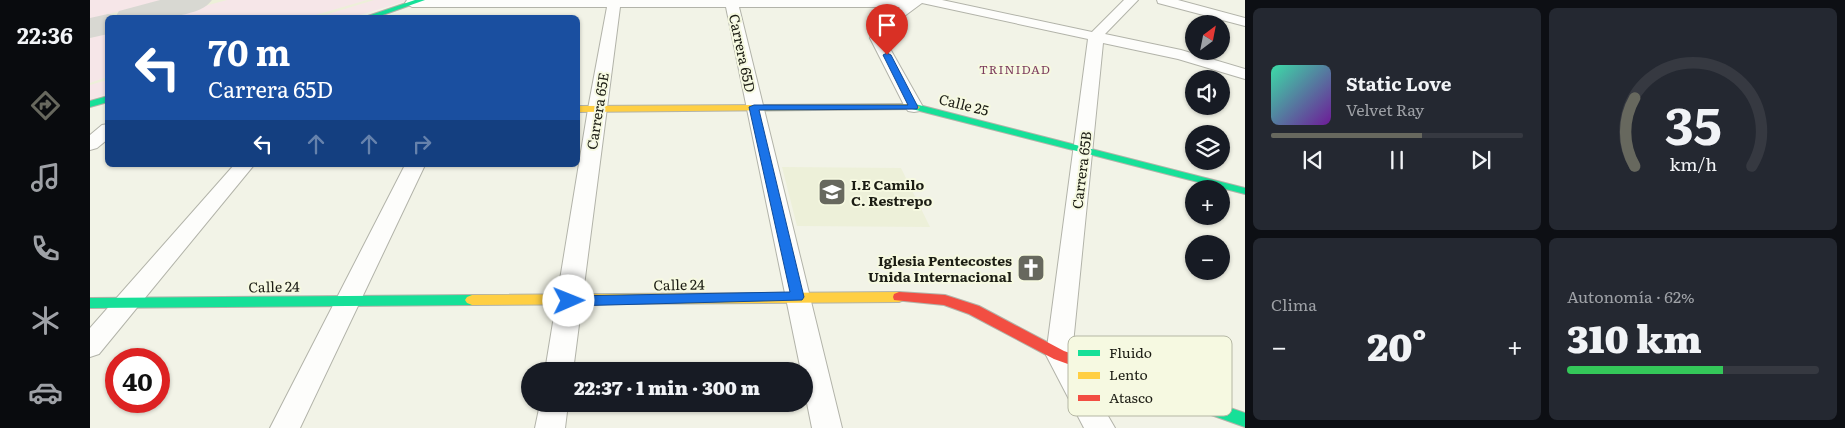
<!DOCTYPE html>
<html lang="es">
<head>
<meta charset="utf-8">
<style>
  body { margin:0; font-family:Literata,serif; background:#242831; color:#f1f3f6; height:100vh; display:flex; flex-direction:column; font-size:19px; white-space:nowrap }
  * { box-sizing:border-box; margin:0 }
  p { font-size:16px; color:#9ea1a6 }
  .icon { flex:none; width:28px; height:28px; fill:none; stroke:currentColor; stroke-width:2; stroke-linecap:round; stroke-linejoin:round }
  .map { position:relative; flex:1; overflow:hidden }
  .drawer { display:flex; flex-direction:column; gap:8px; padding:8px; background:#0d0f14; width:600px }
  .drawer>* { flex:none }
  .hud { position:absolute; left:15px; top:15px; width:475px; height:152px; border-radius:8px; box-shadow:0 1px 4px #0004; background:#1a4fa0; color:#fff; overflow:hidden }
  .needle { width:32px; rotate:32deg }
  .buttons { position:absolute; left:1095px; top:15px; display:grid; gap:10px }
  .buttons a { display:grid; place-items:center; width:45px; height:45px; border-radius:50%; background:#171b24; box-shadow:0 1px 4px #0004; font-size:25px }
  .speed { position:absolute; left:15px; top:348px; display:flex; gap:10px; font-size:25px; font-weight:700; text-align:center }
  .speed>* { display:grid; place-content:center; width:65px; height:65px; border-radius:50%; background:#171b24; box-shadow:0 1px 4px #0004; line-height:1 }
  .speed .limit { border:8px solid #d22; background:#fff; color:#111 }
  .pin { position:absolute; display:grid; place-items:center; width:42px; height:42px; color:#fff; margin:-51px -21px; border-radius:50% 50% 50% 0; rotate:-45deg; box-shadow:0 0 5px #0007 }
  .pin .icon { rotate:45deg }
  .me { position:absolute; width:55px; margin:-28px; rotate:89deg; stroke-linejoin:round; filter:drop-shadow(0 0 4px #0008) }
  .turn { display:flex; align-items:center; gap:18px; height:105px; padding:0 20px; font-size:22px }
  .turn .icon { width:65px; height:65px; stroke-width:2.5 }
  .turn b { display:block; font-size:35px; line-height:42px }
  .lanes { display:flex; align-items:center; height:48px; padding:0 20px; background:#0003; justify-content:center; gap:25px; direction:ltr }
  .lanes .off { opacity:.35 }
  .big { font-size:38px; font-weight:800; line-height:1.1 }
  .drawer .tile { flex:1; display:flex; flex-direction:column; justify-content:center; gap:8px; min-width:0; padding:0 18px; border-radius:8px; background:#242831 }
  .drawer .dial { align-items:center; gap:0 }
  .dial svg { height:130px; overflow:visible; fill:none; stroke:#363941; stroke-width:7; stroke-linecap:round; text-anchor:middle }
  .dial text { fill:#f1f3f6; stroke:none }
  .song { display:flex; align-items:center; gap:15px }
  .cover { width:60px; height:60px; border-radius:8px; background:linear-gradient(135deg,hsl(160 70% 55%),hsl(280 70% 35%)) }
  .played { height:5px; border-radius:2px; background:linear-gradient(90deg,#67685e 60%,#363941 60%) }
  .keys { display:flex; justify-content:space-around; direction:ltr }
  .heat { display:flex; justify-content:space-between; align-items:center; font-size:28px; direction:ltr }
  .charge { height:8px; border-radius:4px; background:linear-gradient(90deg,#34c759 62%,#363941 0) }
  .drawer .tiles { flex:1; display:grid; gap:8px; grid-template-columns:repeat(2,1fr) }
  .trip { position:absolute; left:431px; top:362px; width:292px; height:50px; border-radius:25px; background:#171b24; box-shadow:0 1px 4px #0004; font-weight:800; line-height:50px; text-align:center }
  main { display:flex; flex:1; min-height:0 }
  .tabs { display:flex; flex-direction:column; width:90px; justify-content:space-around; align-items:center; background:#090b0e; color:#9ea1a6 }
  .tabs .icon { width:35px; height:35px }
  .tabs .active { color:#67685e }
  .tabs b { font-size:22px; color:#f1f3f6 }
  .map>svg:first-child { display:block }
  .built { fill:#edf0d9 }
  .green { fill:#f6e6e8 }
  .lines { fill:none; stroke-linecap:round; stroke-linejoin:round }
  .taxiway { fill:#d8d8d2; fill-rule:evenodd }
  .street-casing { stroke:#b2b3a9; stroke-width:2 }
  .fast-casing { stroke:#b2b3a9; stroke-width:2 }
  .slow-casing { stroke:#b2b3a9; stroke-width:2 }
  .jam-casing { stroke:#b2b3a9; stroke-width:2 }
  .street { fill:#fdfdfb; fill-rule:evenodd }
  .fast { fill:#16e098; fill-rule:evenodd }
  .slow { fill:#ffcf43; fill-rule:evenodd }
  .jam { fill:#f24e42; fill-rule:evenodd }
  .route { fill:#1a73e8; stroke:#114b97 }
  .labels { text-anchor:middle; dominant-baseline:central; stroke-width:4; stroke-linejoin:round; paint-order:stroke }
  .far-neighbourhood-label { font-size:12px; letter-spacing:1px; fill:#7e3d5e; stroke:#f6f9e1 }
  .street-label { font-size:14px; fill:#1c1d14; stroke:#f6f9e1 }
  .poi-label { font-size:14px; font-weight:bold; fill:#1c1d14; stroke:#f6f9e1; text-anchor:start }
  .key { fill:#f6f9e1; stroke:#b5b7a4; stroke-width:1 }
  .key-label { font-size:14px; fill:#1c1d14 }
</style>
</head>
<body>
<main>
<nav class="tabs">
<b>22:36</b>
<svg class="icon active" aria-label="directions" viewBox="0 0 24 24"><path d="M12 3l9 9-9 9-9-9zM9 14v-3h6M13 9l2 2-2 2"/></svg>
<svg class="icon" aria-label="music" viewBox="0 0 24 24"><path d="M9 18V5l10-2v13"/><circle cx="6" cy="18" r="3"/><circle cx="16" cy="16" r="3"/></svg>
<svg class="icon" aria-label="phone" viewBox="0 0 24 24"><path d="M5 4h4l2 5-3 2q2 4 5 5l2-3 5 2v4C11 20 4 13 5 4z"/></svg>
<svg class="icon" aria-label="climate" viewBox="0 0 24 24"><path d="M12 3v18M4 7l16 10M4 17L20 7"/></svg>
<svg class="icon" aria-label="car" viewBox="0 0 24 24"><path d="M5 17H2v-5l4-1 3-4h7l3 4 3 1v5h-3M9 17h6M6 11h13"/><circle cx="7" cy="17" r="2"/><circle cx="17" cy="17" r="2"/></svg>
</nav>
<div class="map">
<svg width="1155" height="428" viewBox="0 0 1155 428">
  <rect width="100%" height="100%" fill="#f2f3e7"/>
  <path class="built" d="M0,0H308L252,17L18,18L17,89L0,94Z
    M692,167L811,168L840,227L707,226Z"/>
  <path class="green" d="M0,0H74L0,19Z
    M137,0H277L219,17H74Z
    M284,0H320L263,17L225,18Z
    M17,33V77L0,83V38Z
    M17,80V94L0,100V85Z"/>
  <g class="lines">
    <path class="taxiway" d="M70,0H122C107,22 43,18 18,18V34L0,38V18L18,14L26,16L29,11Z"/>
    <defs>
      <path id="street" d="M317,0H852L1002,32L1034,0H1048L1015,34L1091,50L1155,69V79L1088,59L1013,43L982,354L1025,428H994L956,355L998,39L832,3L805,23L794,38L833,107L830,111L824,112L818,111L815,107L780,38L795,17L810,7H649L752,428H722L715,393V371H711L636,7H530L483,371H455L498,109L517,7H322L315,3Z
        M1067,0H1088L1155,18V26L1068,3Z
        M18,124V139L7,148L0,150V135L12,125Z
        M144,165H164L9,354L0,357V328Z
        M315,165H335L210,428H180Z
        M450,404H478L475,428H445Z"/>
      <path id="fast" d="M325,0H335L284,18H272Z
        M18,96V102L0,107V101Z
        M825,104L1155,188V194L822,109L820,107Z
        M382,295L387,297L389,300L387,303L382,305L0,308V298Z
        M1014,365L1155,413V427L1009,375L1007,371L1009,367Z"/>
      <path id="slow" d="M825,104L830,107L828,109L488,112V106Z
        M809,292L814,294L815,297L814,300L809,302L382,305L377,303L375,300L377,297L382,295Z"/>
      <path id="jam" d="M809,292L855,295L889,306L974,351L1019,367L1021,371L1019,375L1014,377L964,359L879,314L854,305L804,300L803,297L804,294Z"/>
    </defs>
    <use href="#street" class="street-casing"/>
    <use href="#fast" class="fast-casing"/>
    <use href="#slow" class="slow-casing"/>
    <use href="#jam" class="jam-casing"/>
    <use href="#street" class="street"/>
    <use href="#fast" class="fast"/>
    <use href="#slow" class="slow"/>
    <use href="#jam" class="jam"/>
  </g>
  <path class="route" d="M797,53L801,55L828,107L827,109L669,110L714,297L712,300L479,306L474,305L472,301L474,297L479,296L700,292L659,107L664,105H818L793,55Z"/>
  <defs>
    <symbol id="school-square" viewBox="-11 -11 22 22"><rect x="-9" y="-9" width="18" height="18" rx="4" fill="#67685e" stroke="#f6f9e1"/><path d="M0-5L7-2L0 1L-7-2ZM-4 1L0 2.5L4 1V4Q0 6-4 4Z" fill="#fff"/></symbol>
    <symbol id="church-square" viewBox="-11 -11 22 22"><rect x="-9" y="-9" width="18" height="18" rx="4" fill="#67685e" stroke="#f6f9e1"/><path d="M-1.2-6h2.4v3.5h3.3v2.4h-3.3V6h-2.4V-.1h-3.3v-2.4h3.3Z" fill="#fff"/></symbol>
  </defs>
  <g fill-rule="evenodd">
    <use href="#school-square" x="726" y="176" width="32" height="32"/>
    <use href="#church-square" x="925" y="252" width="32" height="32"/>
  </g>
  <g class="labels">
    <g class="far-neighbourhood-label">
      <text x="925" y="69">TRINIDAD</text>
    </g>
    <g class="street-label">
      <text transform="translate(653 53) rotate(78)">Carrera 65D</text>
      <text transform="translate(874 104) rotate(14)">Calle 25</text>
      <text transform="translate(507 111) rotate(-81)">Carrera 65E</text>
      <text transform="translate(991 170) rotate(-83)">Carrera 65B</text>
      <text transform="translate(589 284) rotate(-1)">Calle 24</text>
      <text transform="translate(184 286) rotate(-1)">Calle 24</text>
    </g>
    <g class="poi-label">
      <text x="761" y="184">I.E Camilo<tspan x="761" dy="16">C. Restrepo</tspan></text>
      <text x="922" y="260" text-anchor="end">Iglesia Pentecostes<tspan x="922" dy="16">Unida Internacional</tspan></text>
    </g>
  </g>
  <rect x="978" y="336" width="164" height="80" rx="8" class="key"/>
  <rect x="988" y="350" width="22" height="6" fill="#16e098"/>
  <rect x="988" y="372" width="22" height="7" fill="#ffcf43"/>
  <rect x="988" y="395" width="22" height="6" fill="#f24e42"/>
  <g class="key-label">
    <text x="1019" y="358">Fluido</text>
    <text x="1019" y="380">Lento</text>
    <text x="1019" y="403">Atasco</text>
  </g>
</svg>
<div class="buttons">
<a><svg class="needle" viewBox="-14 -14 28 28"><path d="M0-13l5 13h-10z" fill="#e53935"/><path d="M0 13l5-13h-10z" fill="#9ea1a6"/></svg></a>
<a><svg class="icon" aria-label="sound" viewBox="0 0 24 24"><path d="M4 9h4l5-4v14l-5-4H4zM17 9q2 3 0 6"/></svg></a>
<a><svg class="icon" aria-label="layers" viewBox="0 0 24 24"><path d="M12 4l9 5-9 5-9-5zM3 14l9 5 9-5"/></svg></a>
<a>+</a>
<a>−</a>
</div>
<div class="speed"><div class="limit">40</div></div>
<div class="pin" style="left:797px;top:55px;background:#d93025"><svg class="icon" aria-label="arrive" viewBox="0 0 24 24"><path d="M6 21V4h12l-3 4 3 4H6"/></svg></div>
<svg class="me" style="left:479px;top:301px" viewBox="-20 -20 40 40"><circle r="19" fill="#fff"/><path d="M0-13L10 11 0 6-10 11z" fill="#1a73e8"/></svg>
<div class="trip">22:37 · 1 min · 300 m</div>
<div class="hud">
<div class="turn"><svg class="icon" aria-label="left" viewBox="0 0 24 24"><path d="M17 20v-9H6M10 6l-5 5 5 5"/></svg><div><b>70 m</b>Carrera 65D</div></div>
<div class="lanes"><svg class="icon" aria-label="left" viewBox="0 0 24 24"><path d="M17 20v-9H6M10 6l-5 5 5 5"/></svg><svg class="icon off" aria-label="ahead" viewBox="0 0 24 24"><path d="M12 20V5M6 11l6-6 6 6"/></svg><svg class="icon off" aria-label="ahead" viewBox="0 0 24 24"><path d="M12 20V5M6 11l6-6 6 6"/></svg><svg class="icon off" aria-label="right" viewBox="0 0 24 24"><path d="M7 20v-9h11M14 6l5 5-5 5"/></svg></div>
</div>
</div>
<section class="drawer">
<div class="tiles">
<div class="tile">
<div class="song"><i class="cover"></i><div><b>Static Love</b><p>Velvet Ray</p></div></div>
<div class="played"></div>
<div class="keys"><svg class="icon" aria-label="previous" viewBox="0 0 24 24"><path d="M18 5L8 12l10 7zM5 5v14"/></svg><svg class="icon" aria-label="pause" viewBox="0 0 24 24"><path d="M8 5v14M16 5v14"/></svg><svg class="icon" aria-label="next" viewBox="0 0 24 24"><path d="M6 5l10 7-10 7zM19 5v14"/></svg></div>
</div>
<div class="tile dial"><svg viewBox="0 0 100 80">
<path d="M14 69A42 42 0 1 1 86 69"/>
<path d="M14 69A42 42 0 0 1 14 27" stroke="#67685e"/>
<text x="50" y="56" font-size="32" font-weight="700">35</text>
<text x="50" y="72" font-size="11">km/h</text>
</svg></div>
<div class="tile"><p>Clima</p>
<div class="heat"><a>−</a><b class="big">20°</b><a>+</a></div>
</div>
<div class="tile"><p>Autonomía · 62%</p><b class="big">310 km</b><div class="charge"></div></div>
</div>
</section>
</main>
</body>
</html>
